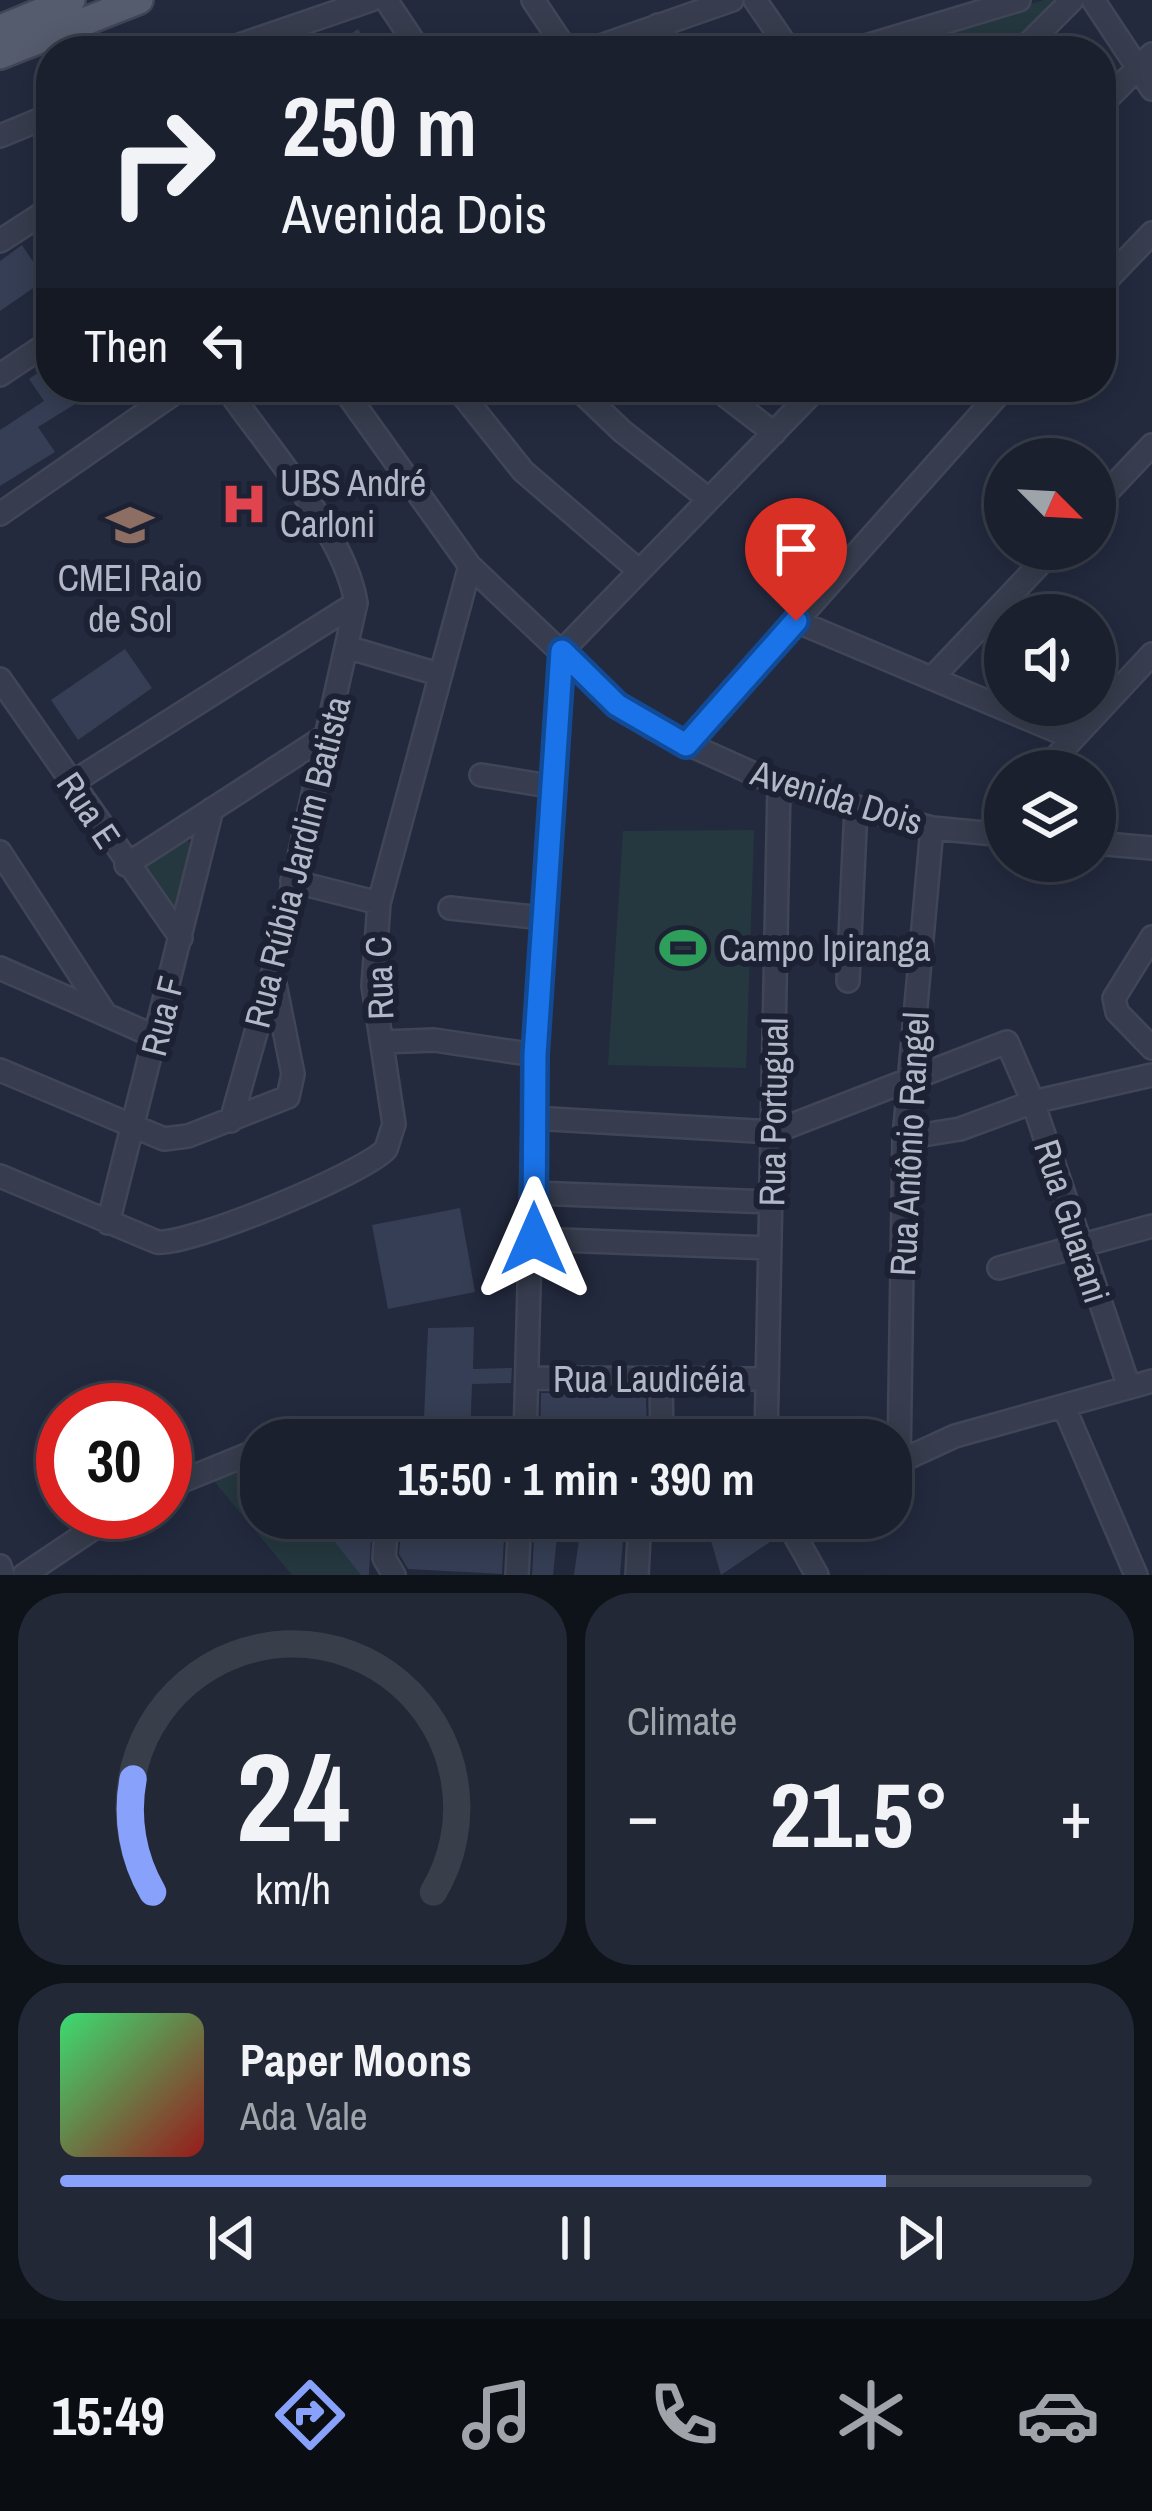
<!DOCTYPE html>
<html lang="en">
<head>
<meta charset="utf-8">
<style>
  body { margin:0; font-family:"Archivo Narrow",sans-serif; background:#232836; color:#f1f3f6; height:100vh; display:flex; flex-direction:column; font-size:45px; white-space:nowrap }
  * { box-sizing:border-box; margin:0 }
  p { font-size:39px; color:#9fa3aa }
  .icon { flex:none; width:66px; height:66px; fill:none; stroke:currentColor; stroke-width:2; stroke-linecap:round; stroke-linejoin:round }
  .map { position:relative; height:1575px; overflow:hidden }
  .drawer { display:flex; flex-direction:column; gap:18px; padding:18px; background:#0e1219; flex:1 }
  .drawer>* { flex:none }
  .hud { position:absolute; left:36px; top:36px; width:1080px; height:366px; border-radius:48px; box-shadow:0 6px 30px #0003,0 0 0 3px #383e4a; background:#1a202e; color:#f1f3f6; overflow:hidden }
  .needle { width:78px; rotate:114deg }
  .fabs { position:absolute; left:984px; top:438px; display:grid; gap:24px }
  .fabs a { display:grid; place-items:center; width:132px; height:132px; border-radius:50%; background:#1a202e; box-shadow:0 6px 30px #0003,0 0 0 3px #383e4a; font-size:60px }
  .speed { position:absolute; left:36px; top:1383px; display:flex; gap:24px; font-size:60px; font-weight:700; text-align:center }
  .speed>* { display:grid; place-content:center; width:156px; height:156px; border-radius:50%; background:#1a202e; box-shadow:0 6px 30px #0003,0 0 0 3px #383e4a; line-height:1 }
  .speed .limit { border:18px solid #d22; background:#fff; color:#111 }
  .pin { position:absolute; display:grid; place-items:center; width:102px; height:102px; color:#fff; margin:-123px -51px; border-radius:50% 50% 50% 0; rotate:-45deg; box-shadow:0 0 12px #0007 }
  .pin .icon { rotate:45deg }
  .me { position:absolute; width:132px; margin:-66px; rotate:0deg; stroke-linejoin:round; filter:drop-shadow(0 0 9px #0008) }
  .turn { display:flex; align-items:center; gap:42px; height:252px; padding:0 48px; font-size:54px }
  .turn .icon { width:156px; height:156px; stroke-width:2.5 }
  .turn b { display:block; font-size:84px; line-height:102px }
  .then { display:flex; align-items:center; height:114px; padding:0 48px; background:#0003; gap:24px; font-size:45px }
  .big { font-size:90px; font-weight:700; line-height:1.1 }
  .drawer .tile { flex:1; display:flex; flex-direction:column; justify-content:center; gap:18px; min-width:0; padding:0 42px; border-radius:48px; background:#232836 }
  .drawer .dial { align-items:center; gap:0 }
  .dial svg { height:312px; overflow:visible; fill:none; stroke:#383e4a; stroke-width:7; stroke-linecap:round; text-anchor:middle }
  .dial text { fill:#f1f3f6; stroke:none }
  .song { display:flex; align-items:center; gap:36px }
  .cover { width:144px; height:144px; border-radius:18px; background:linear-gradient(135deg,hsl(140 70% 55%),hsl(0 70% 35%)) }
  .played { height:12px; border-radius:6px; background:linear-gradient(90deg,#88a1fa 80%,#383e4a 80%) }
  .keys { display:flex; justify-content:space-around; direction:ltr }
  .heat { display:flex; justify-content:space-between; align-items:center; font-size:66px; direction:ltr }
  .drawer .tiles { flex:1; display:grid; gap:18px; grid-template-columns:1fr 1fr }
  .tile:last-child { grid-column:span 2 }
  .trip { position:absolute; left:240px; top:1419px; width:672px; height:120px; border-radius:48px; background:#1a202e; box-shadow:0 6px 30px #0003,0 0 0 3px #383e4a; font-weight:700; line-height:120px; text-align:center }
  .tab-bar { display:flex; height:192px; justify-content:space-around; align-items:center; background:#0a0d12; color:#9fa3aa }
  .tab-bar .icon { width:84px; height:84px }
  .tab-bar .selected { color:#88a1fa }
  .tab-bar b { font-size:54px; color:#f1f3f6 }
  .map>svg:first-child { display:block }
  .green { fill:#25383f }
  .building { fill:#353e54 }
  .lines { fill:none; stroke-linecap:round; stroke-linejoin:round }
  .minor-casing { stroke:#404657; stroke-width:26 }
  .major-casing { stroke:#404657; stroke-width:32 }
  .minor { stroke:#373d4e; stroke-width:21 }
  .major { stroke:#555c6e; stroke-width:27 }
  .route-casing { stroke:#114b97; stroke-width:30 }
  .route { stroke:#1a73e8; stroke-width:21 }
  .labels { text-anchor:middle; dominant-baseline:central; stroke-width:12; stroke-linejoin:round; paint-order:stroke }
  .poi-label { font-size:36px; fill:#b3b8c9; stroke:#1c2233; text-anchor:start }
  .street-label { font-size:36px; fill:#b3b8c9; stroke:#1c2233 }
</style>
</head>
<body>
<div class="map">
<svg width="1152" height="1575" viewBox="0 0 1152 1575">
  <rect width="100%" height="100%" fill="#232a3e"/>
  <path class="green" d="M1044,0H1053L1006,51H905L900,43Z
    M754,830L746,1068L608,1065L623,831Z
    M184,834L192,847L176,906L167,907L136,865Z
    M261,1461V1518H319L365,1575H292L214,1481Z"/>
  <path class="building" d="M358,29L373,51H324Z
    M22,245L45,280L0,311V261Z
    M51,364V387H103L38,427L55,452L0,486V430L44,401L29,379Z
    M125,649L152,688L78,740L51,700Z
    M460,1208L475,1292L388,1309L372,1225Z
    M474,1327L473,1369L512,1368L511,1383L472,1384L470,1440H423L428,1328Z
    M541,1393L646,1394L647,1440H540Z
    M309,1518H372L369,1575H361L334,1541L336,1529L309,1527Z
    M402,1518L505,1521L502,1574L408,1569L399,1554Z
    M535,1518H559L553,1575H532Z
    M582,1518L624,1528L620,1575H574Z
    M764,1524L770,1542L721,1575L709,1534Z"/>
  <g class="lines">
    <defs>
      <path id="minor" d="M386,0L420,51
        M533,0L567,51
        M755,0L790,51
        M1093,0L1152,89
        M658,25L675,51
        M222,51L371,0
        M586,51L732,0
        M849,51L1019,0
        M1021,51L1072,0
        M1101,105L1152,54
        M0,136L51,115
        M0,241L51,208
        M1101,286L1152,233
        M0,375L51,341
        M226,387C266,446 345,533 356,603L273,972L231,1121
        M342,387L470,566L617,705L652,728L779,785L932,828L1005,835
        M456,387L523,471L637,569
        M576,387L622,431L706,497
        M714,387L774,433
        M1095,505L1152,445
        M0,514L183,387
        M796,621L1071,737
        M350,648L438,674
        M562,651L818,387
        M933,677L1054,549
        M0,679L181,938
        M686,745L1005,387
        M1043,771L1152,654
        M481,775L555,787
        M70,784L356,603
        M1095,843L1152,848
        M0,852L106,1015
        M126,865L327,735
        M292,881L379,903
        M450,908L543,918
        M1152,937L1114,998L1117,1012L1152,1048
        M0,968L156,1037
        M848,981L856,807
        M383,1042L434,1040L535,1055
        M0,1070L164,1139L188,1136L288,1097L293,1074L274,979
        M533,1118L774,1132L1007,1042L1033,1102L1129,1387
        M904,1138L960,1129L1033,1102L1152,1075
        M0,1176L157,1242C189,1246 365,1173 386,1149L394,1124L373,986L379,903L470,566
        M534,1193L771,1202
        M108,1223L212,809
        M534,1239L769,1248
        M999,1268L1152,1226
        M531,1378L766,1379
        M661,1380L662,1440
        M1064,1407L1136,1575
        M298,1440L328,1434L376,1440
        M525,1440L535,1055L562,651
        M766,1440L779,785
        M899,1462L904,1138L932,828
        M892,1465L955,1436L1152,1381
        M165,1488L261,1449
        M387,1518L384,1558L394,1575
        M635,1518H736
        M785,1518L817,1575
        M0,1566L3,1575
        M24,1575L118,1512
        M517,1575L520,1518
        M637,1575L640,1519"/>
      <path id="major" d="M0,29L71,0
        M0,55L139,0"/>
    </defs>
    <use href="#minor" class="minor-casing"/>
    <use href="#major" class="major-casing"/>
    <use href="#minor" class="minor"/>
    <use href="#major" class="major"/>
  </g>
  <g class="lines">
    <defs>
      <path id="route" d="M534,1239L535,1055L562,651L617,705L686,745L796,621"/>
    </defs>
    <use href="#route" class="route-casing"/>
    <use href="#route" class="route"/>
  </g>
  <defs>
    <symbol id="hospital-bare" viewBox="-9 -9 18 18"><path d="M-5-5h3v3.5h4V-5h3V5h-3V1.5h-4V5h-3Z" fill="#e0444e" stroke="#1c2233" stroke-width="2.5" paint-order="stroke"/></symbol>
    <symbol id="school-bare" viewBox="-9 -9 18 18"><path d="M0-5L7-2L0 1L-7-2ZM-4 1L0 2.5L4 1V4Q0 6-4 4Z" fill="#8d6e63" stroke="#1c2233" stroke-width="2.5" paint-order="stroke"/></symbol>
    <symbol id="stadium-bare" viewBox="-9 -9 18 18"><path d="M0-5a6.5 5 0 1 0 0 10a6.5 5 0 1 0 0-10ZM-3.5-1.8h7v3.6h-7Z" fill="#2e9e5b" stroke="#1c2233" stroke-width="2.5" paint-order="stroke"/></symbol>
  </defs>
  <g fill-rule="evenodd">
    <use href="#hospital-bare" x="211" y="471" width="66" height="66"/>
    <use href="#school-bare" x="97" y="492" width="66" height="66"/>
    <use href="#stadium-bare" x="650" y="915" width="66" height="66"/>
  </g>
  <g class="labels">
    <g class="poi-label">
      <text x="280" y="483">UBS André<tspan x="280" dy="41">Carloni</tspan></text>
      <text x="130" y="578" text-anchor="middle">CMEI Raio<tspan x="130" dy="41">de Sol</tspan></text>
      <text x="719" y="948">Campo Ipiranga</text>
    </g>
    <g class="street-label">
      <text transform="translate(837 797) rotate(17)">Avenida Dois</text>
      <text transform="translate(89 810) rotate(56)">Rua E</text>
      <text transform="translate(297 862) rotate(-76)">Rua Rúbia Jardim Batista</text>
      <text transform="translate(379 978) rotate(-92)">Rua C</text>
      <text transform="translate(162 1016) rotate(-76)">Rua F</text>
      <text transform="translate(773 1112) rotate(-89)">Rua Portugual</text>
      <text transform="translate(909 1144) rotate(-87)">Rua Antônio Rangel</text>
      <text transform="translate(1072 1221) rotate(72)">Rua Guarani</text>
      <text x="649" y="1379">Rua Laudicéia</text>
    </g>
  </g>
</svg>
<div class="fabs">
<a><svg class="needle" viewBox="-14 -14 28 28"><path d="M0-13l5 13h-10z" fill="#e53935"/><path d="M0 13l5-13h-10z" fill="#9fa3aa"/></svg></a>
<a><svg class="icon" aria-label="sound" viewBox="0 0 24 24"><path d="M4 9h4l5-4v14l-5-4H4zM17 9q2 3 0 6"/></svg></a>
<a><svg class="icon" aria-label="layers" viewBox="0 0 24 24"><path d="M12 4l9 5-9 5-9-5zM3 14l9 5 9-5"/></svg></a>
</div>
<div class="speed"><div class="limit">30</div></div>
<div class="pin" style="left:796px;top:621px;background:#d93025"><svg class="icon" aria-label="arrive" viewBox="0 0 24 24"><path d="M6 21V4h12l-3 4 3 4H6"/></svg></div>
<svg class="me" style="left:534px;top:1239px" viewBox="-20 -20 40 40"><path d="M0-17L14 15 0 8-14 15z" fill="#1a73e8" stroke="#fff" stroke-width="4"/></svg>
<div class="trip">15:50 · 1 min · 390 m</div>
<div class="hud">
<div class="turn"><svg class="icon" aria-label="right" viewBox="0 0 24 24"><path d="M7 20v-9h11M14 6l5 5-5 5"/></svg><div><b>250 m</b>Avenida Dois</div></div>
<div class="then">Then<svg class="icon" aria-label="left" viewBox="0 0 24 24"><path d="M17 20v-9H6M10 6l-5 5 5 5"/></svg></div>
</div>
</div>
<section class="drawer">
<div class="tiles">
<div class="tile dial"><svg viewBox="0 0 100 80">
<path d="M14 69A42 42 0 1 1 86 69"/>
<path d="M14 69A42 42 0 0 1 9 40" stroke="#88a1fa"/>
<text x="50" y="56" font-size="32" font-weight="700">24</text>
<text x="50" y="72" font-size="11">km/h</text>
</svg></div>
<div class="tile"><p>Climate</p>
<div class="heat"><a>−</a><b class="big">21.5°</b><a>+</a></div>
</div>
<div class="tile">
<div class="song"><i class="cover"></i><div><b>Paper Moons</b><p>Ada Vale</p></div></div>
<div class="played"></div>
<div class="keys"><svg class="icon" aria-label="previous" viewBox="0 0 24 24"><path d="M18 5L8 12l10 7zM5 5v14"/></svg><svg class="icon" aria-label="pause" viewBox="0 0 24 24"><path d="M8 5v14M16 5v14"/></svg><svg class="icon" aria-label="next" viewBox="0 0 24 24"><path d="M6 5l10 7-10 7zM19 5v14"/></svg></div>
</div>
</div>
</section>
<nav class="tab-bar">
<b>15:49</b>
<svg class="icon selected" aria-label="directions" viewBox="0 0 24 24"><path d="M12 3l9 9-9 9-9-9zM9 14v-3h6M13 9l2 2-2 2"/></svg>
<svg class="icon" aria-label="music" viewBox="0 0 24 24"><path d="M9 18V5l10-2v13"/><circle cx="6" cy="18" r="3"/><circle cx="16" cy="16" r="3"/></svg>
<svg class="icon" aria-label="phone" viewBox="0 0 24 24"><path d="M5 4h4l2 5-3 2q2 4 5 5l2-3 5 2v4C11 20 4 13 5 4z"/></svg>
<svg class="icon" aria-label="climate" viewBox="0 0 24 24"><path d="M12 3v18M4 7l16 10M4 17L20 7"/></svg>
<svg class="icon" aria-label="car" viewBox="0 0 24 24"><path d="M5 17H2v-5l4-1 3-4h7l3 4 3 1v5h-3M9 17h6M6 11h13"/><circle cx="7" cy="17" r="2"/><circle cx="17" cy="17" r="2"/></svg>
</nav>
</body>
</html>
